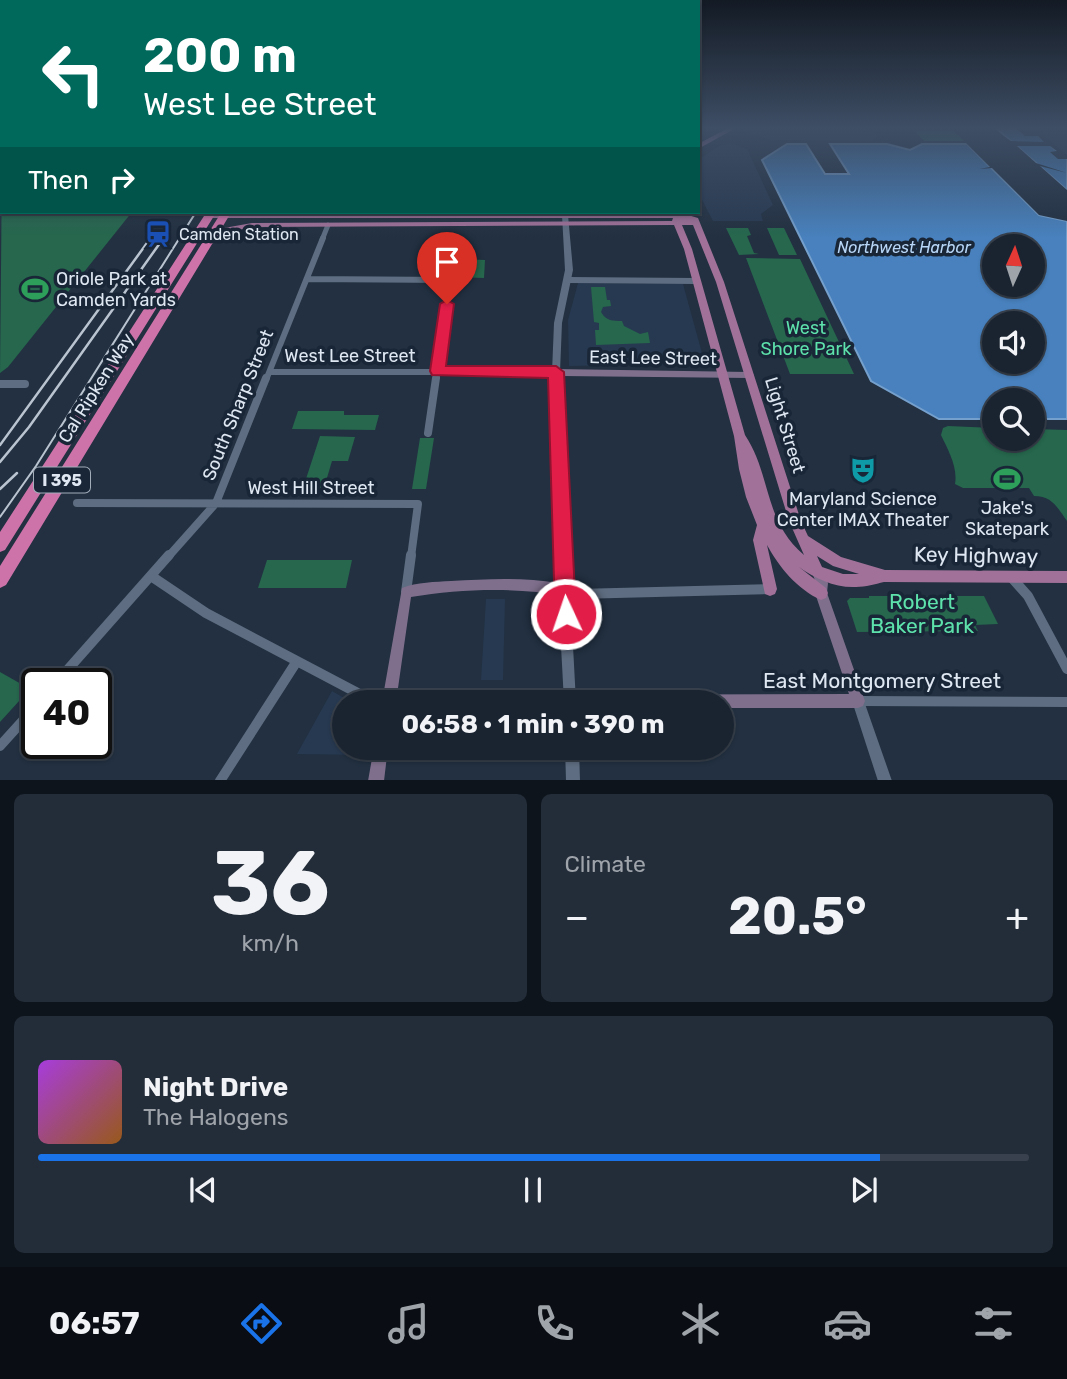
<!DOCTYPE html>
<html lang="en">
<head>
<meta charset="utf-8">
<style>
  body { margin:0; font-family:Rubik,sans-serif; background:#232c39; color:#f1f3f6; height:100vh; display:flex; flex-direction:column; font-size:26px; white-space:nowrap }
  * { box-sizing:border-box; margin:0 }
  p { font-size:23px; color:#9fa4ab }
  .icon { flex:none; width:38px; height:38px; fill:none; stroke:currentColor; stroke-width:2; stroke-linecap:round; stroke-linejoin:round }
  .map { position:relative; height:780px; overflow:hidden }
  .side { display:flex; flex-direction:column; gap:14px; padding:14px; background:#0e141b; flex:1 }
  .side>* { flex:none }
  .hud { position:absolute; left:0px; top:0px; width:700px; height:214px; box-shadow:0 2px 5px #0004,0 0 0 2px #38414d; background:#00695c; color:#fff; overflow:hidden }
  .needle { width:46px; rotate:3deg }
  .buttons { position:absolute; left:982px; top:234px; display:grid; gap:14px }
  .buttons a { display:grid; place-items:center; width:63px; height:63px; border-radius:50%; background:#1a2431; box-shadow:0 2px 5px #0004,0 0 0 2px #38414d; font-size:35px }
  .speed { position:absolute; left:21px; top:668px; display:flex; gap:14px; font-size:35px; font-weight:700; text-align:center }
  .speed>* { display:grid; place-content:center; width:91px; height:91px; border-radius:50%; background:#1a2431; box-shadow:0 2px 5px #0004,0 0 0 2px #38414d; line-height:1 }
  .speed .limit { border:4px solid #111; border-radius:10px; background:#fff; color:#111 }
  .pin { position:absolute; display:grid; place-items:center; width:60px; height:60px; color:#fff; margin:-72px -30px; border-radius:50% 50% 50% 0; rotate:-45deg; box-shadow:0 0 7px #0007 }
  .pin .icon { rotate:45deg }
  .me { position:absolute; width:77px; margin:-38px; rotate:357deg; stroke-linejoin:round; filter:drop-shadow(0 0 5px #0008) }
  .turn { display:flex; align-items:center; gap:24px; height:147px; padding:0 28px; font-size:32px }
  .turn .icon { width:91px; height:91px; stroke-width:2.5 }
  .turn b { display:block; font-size:49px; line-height:60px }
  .then { display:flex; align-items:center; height:66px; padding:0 28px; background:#0003; gap:14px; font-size:26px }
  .big { font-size:52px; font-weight:700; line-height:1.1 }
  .side .card { flex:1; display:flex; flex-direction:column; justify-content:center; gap:10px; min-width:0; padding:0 24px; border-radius:10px; background:#232c39 }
  .side .dial { align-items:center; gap:0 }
  .dial b { font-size:91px; line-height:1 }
  .song { display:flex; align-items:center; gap:21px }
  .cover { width:84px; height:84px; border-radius:10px; background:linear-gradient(135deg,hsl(280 70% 55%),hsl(30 70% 35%)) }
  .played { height:7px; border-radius:4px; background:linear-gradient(90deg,#1a73e8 85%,#38414d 85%) }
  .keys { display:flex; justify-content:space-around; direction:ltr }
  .heat { display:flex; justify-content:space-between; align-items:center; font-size:38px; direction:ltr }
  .side .tiles { flex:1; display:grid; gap:14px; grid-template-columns:1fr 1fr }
  .card:last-child { grid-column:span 2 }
  .trip { position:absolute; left:332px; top:690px; width:402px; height:70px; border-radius:35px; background:#1a2431; box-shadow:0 2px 5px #0004,0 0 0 2px #38414d; font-weight:700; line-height:70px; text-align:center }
  .tabs { display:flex; height:112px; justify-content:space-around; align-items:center; background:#0a0e14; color:#9fa4ab }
  .tabs .icon { width:49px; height:49px }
  .tabs .on { color:#1a73e8 }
  .tabs b { font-size:32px; color:#f1f3f6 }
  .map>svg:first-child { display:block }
  .built { fill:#273950 }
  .green { fill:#26674d }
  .water { fill:#4881bd; stroke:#75a0cd; stroke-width:2; fill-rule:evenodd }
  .pier { fill:#223041 }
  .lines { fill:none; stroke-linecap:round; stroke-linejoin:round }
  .minor-far3 { stroke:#5e6d81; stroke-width:5 }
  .minor-far2 { stroke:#5e6d81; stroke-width:6 }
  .minor-far1 { stroke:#5e6d81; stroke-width:8 }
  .minor { stroke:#5e6d81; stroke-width:10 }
  .tertiary { fill:#5e6d81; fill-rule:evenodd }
  .secondary { fill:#7f6f8d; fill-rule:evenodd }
  .primary { fill:#a17199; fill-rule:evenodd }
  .motorway { fill:#cd73a9; fill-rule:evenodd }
  .tram { stroke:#bac4d0; stroke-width:2 }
  .rail { stroke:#bac4d0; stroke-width:2.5 }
  .route { fill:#e11d48; stroke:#92132f; stroke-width:2 }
  .labels { text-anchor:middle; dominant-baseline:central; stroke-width:7; stroke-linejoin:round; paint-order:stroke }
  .far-poi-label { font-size:16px; fill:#dee7f2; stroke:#192637; text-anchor:start }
  .far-water-label { font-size:16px; font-style:italic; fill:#b8d6f7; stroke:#192637 }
  .shield { fill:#192637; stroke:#a3adba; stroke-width:2 }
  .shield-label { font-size:16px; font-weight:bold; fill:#dee7f2 }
  .poi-label { font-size:18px; fill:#dee7f2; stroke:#192637 }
  .park-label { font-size:18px; fill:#5ee2ac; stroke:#192637 }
  .street-label { font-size:18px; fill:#dee7f2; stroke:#192637 }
  .near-street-label { font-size:21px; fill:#dee7f2; stroke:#192637 }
  .near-park-label { font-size:21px; fill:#5ee2ac; stroke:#192637 }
</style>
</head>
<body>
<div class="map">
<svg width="1067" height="781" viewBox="0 0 1067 781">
  <rect width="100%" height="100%" fill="#223041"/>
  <path class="built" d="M754,128H870L877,137L872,141L770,140L748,132Z
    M1034,128H1067V156Z
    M731,143L747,149L773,205L761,214L763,221H713L698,192V160L719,146Z
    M578,283L683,284L705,364L569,366L568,320Z
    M486,599H505L503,680H481Z
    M332,691L351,702H345V747H367L366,755L297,754Z"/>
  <path class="green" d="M912,128L952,129L964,141H924Z
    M2,163V212H132L8,367L0,373Z
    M726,228H748L751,235L747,236L754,253L759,254L739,255Z
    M767,228H784L797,255H779Z
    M746,258L800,259L854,374H790Z
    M462,259L485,260L484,278L455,277V265Z
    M591,287H605L607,300H610L611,306L603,307L601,312C606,321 613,321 622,321L624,326L640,334L648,332L650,343L596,345L595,330H599V323L594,322Z
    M298,411H344V415H379L375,430L292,429Z
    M948,426L994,428V439H1032L1033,429L1067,430V521C1057,507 1052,496 1034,496L1029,488H963L955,484C958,467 948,450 941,435L943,428Z
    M320,436L355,437L348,461H332L324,488H303Z
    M420,438H434L426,489H412Z
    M267,560H352L346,588H258Z
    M869,596H984L998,624L975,625L978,631L857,632L847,601L850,598H869Z
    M0,672L30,689L0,722Z"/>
  <path class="water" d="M996,128H1029L1067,159V190Z
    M787,144H806L825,174H849L830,144H887L910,150L922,144H967L1039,215L1067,221V419H1033L1032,401H994V419H939L871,381L762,160ZM994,247H1032V285H994ZM994,324H1032V362H994Z"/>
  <path class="pier" d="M992,128L1011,141L1044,142L1038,136H1025L1016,128H1034L1067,155V159H1058L1050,152L1057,151L1050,146H1017L1036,163L1067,173L1040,166L1067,190V194Z
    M964,141L970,142L1041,212L1067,217V221L1039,215L992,168L979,169L990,167Z"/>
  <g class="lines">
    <path class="minor-far3" d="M322,240L328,225"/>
    <path class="minor-far2" d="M308,279L451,280L436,380
      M568,280L696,281
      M271,372H556
      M266,380L323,238"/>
    <path class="minor-far1" d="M0,384H25
      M428,433L436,378
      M77,503L418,504L411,557
      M168,557L216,503L266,378"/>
    <path class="minor" d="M151,576L206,613L369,699L386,702
      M1011,577L1028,596L1067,669
      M564,590L577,594L770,589
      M406,592L411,555
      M55,684L169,555
      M858,701L1067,702
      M0,746L37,705
      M220,781L297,661"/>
    <path class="tertiary" d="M565,213L568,215L573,270L562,323L560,372L556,375L552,372L554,323L565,270L562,215Z
      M564,584L568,586L570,590L576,702H564L558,590L560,586Z
      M858,695L863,696L864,701L892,781H878L852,701L853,696Z
      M565,747H579L580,781H566Z"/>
    <path class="secondary" d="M556,369L749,372L754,375L749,378L561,376L570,590L568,594L564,596C515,587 461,589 411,597L396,702H382L402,588C417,582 435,582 451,581C486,579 523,577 558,583L551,372Z
      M817,564L821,566L828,583L827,593L865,701L863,706L858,708H723V702H465L467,697L472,695L849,694L815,593L816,583L811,570L813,566Z
      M374,747H388L384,781H368Z"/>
    <path class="primary" d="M728,128H736L698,149V144Z
      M0,158H2V163H0Z
      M659,213L688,215L698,218L724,282L801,521L808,536L841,557L885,570L1067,571V583L884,582C875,584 866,587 856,587C835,588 816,579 799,567L826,588L828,593L826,598L821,600C797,589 779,567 767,545L777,589L775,594L770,596L765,594L753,540L757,525L746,497L739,469L734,436L684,249L674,225L252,227L230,232L214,242H211L207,240L224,228L252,223L672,221L673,218H209L205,216L209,214ZM682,225H693L716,282L789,521L804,555C763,520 772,476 745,435L692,249ZM817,556L833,566L859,574H843L822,567Z"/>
    <path class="motorway" d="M209,213L214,216L5,550L0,552V532L204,216Z
      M224,213L229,216L6,585L0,588V566L219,216Z"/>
    <path class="tram" d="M0,517L36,466L196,212"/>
    <path class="rail" d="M0,445L147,243
      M0,462L29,427L160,243
      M0,489L17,473"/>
  </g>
  <linearGradient id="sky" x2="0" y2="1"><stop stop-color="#131a24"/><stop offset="0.54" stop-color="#3e4e65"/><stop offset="1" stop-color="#3e4e65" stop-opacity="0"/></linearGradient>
  <rect width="1067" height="237" fill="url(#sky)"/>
  <path class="route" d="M447,300L454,304L446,366H556L564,372L576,614L573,621L566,624L558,621L555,614L548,378L432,375L430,371L440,304Z"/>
  <defs>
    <symbol id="station-bare" viewBox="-9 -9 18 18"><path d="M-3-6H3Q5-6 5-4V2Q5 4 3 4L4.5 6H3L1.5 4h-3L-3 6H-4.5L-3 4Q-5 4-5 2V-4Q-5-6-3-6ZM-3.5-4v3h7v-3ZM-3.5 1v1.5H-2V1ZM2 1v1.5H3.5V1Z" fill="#1a4fb4" stroke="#192637" stroke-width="2.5" paint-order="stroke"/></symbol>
    <symbol id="stadium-bare" viewBox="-9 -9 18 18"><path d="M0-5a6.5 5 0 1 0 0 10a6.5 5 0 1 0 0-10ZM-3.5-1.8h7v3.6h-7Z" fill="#2e9e5b" stroke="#192637" stroke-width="2.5" paint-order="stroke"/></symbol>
    <symbol id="theatre-bare" viewBox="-9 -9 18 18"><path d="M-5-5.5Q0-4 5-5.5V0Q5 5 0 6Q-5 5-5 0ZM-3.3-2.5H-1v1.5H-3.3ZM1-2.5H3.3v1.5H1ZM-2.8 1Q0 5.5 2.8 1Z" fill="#0f9aa8" stroke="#192637" stroke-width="2.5" paint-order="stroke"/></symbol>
  </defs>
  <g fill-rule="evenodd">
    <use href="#station-bare" x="139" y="215" width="38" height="38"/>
    <use href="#stadium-bare" x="16" y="270" width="38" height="38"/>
    <use href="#theatre-bare" x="844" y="451" width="38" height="38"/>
    <use href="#stadium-bare" x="988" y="460" width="38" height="38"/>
  </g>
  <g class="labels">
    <g class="far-poi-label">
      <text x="179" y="234">Camden Station</text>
    </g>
    <g class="far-water-label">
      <text x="904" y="247">Northwest Harbor</text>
    </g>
    <rect class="shield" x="34" y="467.5" width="56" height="25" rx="5"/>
    <g class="shield-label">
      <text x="62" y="480">I 395</text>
    </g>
    <g class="poi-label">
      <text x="56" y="279" text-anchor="start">Oriole Park at<tspan x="56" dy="21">Camden Yards</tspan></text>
      <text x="863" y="499">Maryland Science<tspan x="863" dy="21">Center IMAX Theater</tspan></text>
      <text x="1007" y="508">Jake's<tspan x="1007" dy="21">Skatepark</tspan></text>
    </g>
    <g class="park-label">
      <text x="806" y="328">West<tspan x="806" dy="21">Shore Park</tspan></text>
    </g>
    <g class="street-label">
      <text x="350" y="356">West Lee Street</text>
      <text transform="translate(653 358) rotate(1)">East Lee Street</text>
      <text transform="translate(96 388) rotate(-58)">Cal Ripken Way</text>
      <text transform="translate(238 405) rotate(-68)">South Sharp Street</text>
      <text transform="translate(785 425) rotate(73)">Light Street</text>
      <text x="311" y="488">West Hill Street</text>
    </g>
    <g class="near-street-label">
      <text transform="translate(976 555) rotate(1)">Key Highway</text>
      <text x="882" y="680">East Montgomery Street</text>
    </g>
    <g class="near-park-label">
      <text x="922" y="601">Robert<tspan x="922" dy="24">Baker Park</tspan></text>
    </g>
  </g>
</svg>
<div class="buttons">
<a><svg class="needle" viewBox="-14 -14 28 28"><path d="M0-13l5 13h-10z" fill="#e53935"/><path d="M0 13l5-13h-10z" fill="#9fa4ab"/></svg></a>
<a><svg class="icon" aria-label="sound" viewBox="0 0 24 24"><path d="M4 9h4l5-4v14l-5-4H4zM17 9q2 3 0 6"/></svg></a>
<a><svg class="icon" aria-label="search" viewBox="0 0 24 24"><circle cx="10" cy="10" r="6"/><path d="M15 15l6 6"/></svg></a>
</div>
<div class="speed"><div class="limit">40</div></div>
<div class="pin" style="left:447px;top:304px;background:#d93025"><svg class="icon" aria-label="arrive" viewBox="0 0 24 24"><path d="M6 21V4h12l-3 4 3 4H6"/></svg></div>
<svg class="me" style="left:566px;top:614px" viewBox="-20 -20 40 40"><circle r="17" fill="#e11d48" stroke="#fff" stroke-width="3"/><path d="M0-11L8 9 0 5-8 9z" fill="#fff"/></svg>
<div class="trip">06:58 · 1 min · 390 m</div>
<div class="hud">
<div class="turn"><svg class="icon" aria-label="left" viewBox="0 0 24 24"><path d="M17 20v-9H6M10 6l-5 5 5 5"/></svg><div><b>200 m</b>West Lee Street</div></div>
<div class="then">Then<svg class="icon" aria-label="right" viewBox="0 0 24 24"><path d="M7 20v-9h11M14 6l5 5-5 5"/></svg></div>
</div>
</div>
<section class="side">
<div class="tiles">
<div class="card dial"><b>36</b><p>km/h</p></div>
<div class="card"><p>Climate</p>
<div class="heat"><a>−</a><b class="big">20.5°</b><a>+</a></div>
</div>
<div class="card">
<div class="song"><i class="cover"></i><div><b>Night Drive</b><p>The Halogens</p></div></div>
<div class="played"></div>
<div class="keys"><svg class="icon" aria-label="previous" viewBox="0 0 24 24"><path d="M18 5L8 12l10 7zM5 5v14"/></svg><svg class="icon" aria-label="pause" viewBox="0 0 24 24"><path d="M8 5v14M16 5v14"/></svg><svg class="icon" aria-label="next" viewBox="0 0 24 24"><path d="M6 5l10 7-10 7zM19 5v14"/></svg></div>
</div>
</div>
</section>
<nav class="tabs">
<b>06:57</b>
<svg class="icon on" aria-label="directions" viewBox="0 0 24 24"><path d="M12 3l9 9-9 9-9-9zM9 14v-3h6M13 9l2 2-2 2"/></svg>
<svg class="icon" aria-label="music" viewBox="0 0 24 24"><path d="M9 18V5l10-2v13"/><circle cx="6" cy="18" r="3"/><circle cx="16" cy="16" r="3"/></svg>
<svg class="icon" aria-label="phone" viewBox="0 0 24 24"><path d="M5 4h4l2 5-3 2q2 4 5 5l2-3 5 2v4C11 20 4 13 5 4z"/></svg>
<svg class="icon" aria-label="climate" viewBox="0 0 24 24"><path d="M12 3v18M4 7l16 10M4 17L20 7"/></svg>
<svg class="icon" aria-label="car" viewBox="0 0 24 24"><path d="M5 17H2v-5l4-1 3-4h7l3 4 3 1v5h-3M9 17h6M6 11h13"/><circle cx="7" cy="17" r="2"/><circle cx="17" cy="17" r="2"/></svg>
<svg class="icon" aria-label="filters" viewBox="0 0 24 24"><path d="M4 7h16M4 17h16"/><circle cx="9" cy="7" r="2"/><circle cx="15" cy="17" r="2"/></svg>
</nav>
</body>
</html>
